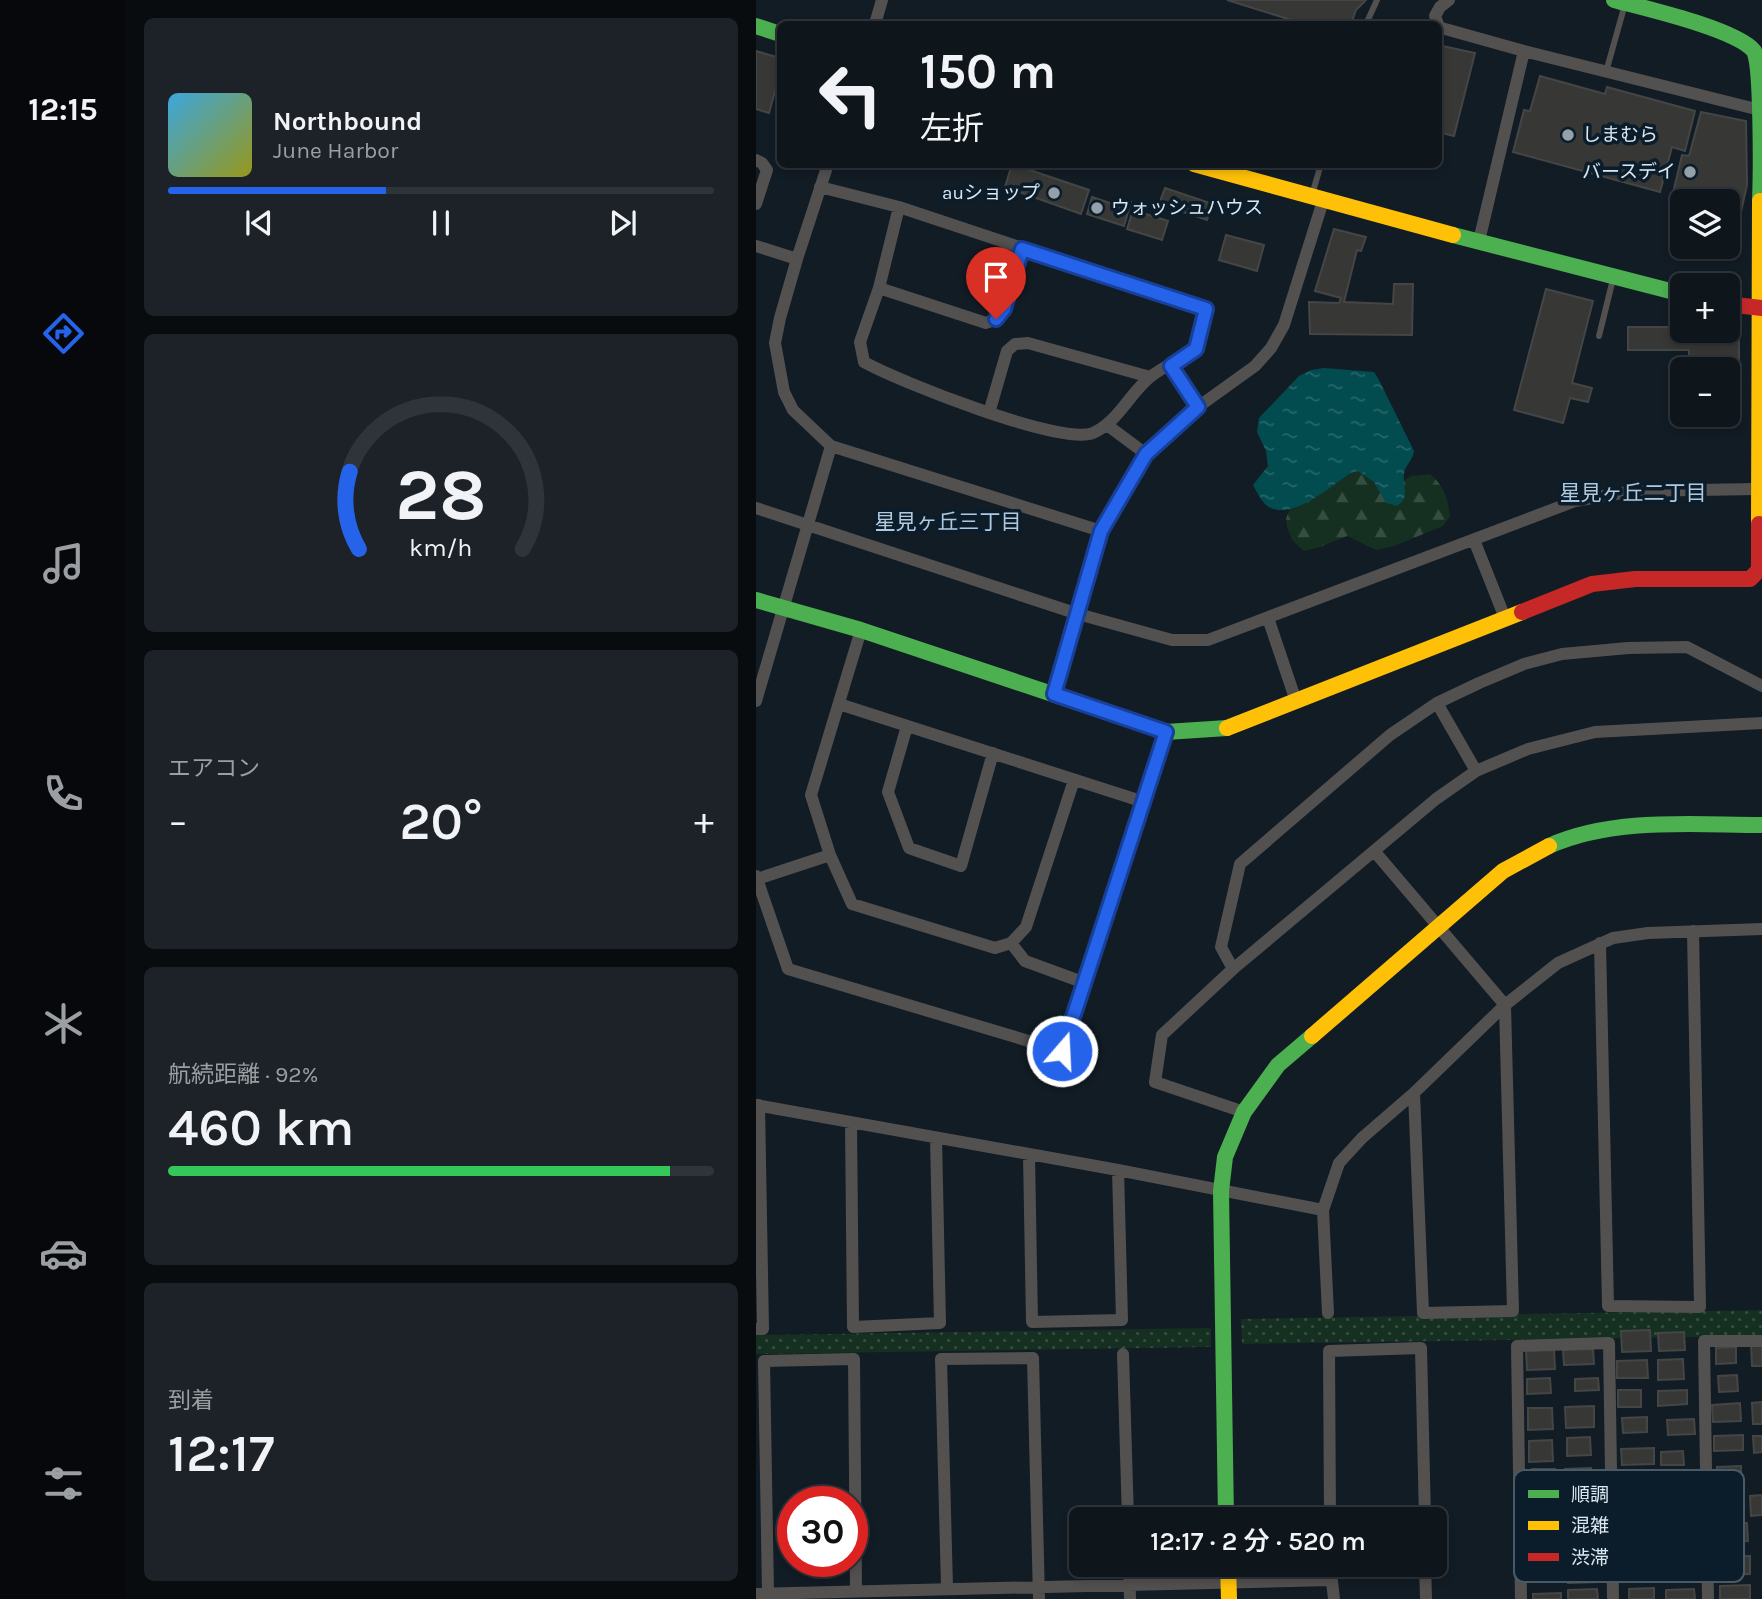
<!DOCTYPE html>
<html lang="ja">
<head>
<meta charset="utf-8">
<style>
  body { margin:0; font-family:Karla,"Noto Sans JP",sans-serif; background:#1c2228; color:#f1f3f6; height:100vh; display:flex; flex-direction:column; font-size:26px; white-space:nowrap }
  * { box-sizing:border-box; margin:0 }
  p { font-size:23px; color:#9b9fa3 }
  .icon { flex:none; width:38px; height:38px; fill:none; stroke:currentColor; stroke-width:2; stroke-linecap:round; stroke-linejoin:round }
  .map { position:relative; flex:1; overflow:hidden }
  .drawer { display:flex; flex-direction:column; gap:18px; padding:18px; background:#080c0f; width:630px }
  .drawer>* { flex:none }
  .banner { position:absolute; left:21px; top:21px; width:665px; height:147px; border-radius:10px; box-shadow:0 4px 10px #0003,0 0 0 2px #2e343a; background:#0e151b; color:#f1f3f6; overflow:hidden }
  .buttons { position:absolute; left:914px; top:189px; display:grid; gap:14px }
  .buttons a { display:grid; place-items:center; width:70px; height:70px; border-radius:10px; background:#0e151b; box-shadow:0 4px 10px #0003,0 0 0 2px #2e343a; font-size:35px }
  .speed { position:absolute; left:21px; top:1486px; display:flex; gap:14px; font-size:35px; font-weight:700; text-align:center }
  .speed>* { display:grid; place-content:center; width:91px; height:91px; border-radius:50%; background:#0e151b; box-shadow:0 4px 10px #0003,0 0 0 2px #2e343a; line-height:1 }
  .speed .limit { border:10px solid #d22; background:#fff; color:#111 }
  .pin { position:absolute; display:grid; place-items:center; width:60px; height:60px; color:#fff; margin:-72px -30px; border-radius:50% 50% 50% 0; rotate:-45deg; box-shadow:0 0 7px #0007 }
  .pin .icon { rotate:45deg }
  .me { position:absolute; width:77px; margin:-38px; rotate:19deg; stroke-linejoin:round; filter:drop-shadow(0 0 5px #0008) }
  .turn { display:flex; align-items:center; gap:24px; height:147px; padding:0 28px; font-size:32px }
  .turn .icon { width:91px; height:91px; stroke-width:2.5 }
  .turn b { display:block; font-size:49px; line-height:60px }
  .big { font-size:52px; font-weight:600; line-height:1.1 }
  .drawer .widget { flex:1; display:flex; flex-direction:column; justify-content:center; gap:10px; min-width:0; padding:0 24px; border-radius:10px; background:#1c2228 }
  .drawer .dial { align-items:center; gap:0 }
  .dial svg { height:182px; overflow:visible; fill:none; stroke:#2e343a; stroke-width:7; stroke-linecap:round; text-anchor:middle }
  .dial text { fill:#f1f3f6; stroke:none }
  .song { display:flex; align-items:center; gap:21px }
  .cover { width:84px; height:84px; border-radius:10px; background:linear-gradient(135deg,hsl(200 70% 55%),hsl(60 70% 35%)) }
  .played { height:7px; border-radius:4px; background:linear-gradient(90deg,#2563eb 40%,#2e343a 40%) }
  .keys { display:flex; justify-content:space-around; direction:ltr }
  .heat { display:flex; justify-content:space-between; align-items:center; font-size:38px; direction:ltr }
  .charge { height:10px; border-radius:5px; background:linear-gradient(90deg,#34c759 92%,#2e343a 0) }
  .trip { position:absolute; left:313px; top:1507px; width:378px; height:70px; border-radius:10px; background:#0e151b; box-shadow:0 4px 10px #0003,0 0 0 2px #2e343a; font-weight:600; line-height:70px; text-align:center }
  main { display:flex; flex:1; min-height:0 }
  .dock { display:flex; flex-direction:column; width:126px; justify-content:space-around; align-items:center; background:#06080b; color:#9b9fa3 }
  .dock .icon { width:49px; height:49px }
  .dock .on { color:#2563eb }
  .dock b { font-size:32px; color:#f1f3f6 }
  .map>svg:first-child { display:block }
  .grass { fill:url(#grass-dots) }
  .forest { fill:url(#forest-firs) }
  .water { fill:url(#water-ripples) }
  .building { fill:#373835; stroke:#444646; stroke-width:2 }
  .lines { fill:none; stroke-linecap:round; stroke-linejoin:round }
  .lane { stroke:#535150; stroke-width:6 }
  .street { stroke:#535150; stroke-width:12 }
  .fast { stroke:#4caf50; stroke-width:16 }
  .slow { stroke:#ffc107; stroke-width:16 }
  .jam { stroke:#c62828; stroke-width:16 }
  .route-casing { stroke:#184099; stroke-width:18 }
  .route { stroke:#2563eb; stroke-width:12 }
  .poi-dot { fill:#95a0a9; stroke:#0b1d2b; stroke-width:2.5 }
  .labels { text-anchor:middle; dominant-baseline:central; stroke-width:7; stroke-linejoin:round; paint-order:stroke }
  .poi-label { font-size:19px; fill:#dbe7f1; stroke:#0b1d2b; text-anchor:start }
  .neighbourhood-label { font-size:21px; fill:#b2c8dc; stroke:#0b1d2b }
  .key { fill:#0b1d2b; stroke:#495a66; stroke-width:2 }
  .key-label { font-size:19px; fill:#dbe7f1 }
</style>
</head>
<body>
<main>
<nav class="dock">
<b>12:15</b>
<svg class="icon on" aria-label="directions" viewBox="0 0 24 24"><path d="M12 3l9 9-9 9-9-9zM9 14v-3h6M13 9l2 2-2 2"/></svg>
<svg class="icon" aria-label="music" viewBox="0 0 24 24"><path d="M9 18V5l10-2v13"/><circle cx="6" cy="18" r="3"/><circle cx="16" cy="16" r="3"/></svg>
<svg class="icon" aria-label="phone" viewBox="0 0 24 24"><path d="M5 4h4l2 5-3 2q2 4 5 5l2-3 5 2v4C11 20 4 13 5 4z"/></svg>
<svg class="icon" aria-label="climate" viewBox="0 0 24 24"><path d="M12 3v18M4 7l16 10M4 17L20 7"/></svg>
<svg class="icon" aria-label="car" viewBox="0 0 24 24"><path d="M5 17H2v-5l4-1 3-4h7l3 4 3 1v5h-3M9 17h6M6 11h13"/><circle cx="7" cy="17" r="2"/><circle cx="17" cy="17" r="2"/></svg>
<svg class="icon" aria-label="filters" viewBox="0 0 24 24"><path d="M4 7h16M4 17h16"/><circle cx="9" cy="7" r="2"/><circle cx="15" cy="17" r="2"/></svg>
</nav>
<section class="drawer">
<div class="widget">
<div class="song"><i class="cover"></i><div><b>Northbound</b><p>June Harbor</p></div></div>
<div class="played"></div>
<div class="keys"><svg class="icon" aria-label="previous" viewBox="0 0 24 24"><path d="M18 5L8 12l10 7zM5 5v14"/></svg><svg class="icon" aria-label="pause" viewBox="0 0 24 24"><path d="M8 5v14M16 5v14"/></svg><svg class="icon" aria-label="next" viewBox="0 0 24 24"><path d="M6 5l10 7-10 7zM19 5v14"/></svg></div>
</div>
<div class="widget dial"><svg viewBox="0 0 100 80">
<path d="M14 69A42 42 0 1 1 86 69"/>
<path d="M14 69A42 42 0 0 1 10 35" stroke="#2563eb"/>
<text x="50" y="56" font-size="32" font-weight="700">28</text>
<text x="50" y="72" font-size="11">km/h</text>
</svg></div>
<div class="widget"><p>エアコン</p>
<div class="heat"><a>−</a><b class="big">20°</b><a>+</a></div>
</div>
<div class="widget"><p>航続距離 · 92%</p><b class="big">460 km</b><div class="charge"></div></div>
<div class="widget"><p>到着</p><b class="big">12:17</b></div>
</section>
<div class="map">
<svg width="1006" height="1599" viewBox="0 0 1006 1599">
  <defs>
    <pattern id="grass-dots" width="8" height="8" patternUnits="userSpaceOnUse" patternTransform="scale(1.75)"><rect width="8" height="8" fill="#152f20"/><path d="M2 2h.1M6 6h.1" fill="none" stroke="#364d41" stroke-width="1.8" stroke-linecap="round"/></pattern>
    <pattern id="forest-firs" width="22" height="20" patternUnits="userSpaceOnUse" patternTransform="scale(1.75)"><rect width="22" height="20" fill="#152f20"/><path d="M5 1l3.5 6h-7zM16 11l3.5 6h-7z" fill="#364d41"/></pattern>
    <pattern id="water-ripples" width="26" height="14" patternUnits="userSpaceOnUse" patternTransform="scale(1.75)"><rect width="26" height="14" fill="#024c4f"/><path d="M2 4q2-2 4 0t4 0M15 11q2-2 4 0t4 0" fill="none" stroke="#266669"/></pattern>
  </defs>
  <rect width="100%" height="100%" fill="#121c24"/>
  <path class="grass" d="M1006,1310V1336L486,1344L485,1319Z
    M455,1328V1347L0,1354V1335Z"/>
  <path class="forest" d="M608,469L635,490L655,476L674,474C689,487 692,498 694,517L687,526L638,546L620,550L591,536L564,547L548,551L536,540L531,527L530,519L535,505L580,474Z"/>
  <path class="water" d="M568,368L618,372L623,380L658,451C657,460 650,464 648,473C646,486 655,497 641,506L630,503L618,482L602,471L595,473C574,486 532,525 509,504C504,499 501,492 497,485L512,466L510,451L501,432L503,418L543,376L555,370Z"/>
  <path class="building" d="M471,0H610L600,10L595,24H548Z
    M682,45L719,53L698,136L682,132Z
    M0,51L24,58V73L13,113L0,109Z
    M784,76L849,94L851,87L939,111L929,151L916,147L904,192L757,152L768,110L774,111Z
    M945,112L990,121L991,185L985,212L971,208V201H947L917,193L926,155L933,156Z
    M256,164L333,190L325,214L249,187Z
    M409,188L457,204L451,220L403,204Z
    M336,197L363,206L365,199L375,202L368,226L331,214Z
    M377,210L412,221L406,240L371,229Z
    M578,229L610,237L605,251L601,250L588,302L637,304L638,284H657L656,335L554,334L553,302L583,303L585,298L559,291Z
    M470,235L508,245L501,271L463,260Z
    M790,289L837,301L816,383L836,388L832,402L814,398L807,423L758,410Z
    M872,327H926V331H971V327H983V360H957V356H933V350H872Z
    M894,1330L895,1351L866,1352L865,1331Z
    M928,1332L929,1350L903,1351L902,1333Z
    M995,1344H1006V1366H996Z
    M980,1347V1363L960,1364V1348Z
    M837,1349L838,1364L808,1365L807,1350Z
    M798,1350L799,1369L771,1370L770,1351Z
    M927,1359L928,1379L902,1380V1360Z
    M891,1360L892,1378H861V1361Z
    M981,1375L982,1391L963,1392L962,1376Z
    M794,1378L795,1393L771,1394V1379Z
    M842,1378L843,1390L819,1391V1379Z
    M862,1390H885V1407H862Z
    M931,1390V1404L902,1406V1391Z
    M1006,1402V1424H997L996,1403Z
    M984,1403L985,1421L957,1422L956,1405Z
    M838,1406V1427L810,1428L809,1407Z
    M772,1408H796L797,1429L772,1430Z
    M891,1417V1432L867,1433L866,1418Z
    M938,1419L939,1434L912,1435L911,1420Z
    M987,1435V1450L958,1451V1436Z
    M997,1436H1006V1452L998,1453Z
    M834,1437L835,1455L811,1456V1438Z
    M796,1440L797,1461L773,1462V1441Z
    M898,1448V1464L866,1465L865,1449Z
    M927,1451L928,1465H905V1452Z
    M985,1466V1481L961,1482V1467Z
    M835,1468V1482L809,1483V1469Z
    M776,1469H799L800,1488L776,1489Z
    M1006,1495V1515L995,1516L994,1496Z
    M991,1523L992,1541L957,1542V1524Z
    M994,1556V1574L963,1575V1557Z
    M842,1560L843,1582L812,1583L811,1562Z
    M994,1585V1599H964V1586Z
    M898,1588V1599H873V1589Z
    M841,1589L842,1599H812V1590Z
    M938,1589L939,1599H910V1590Z
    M805,1593V1599H777V1594Z"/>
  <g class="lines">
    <path class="lane" d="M610,24L621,0
      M850,72L869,4
      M556,195L565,164
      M843,336L857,279"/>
    <path class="street" d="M119,24L126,0
      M682,24L679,16L684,7L693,0
      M682,27L768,51L723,241
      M768,51L1004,110
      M0,160L6,163L11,170L0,204
      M72,164L41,259L24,318L19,343L28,392L37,410L75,446L345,531
      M64,187L143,207L450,309L440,349C426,358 407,367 394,377C374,393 361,423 337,433C305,446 142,381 108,362L104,342L123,288L143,207
      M0,246L41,259
      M123,288L230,323L240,319L248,309L266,249
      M415,366L442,407
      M233,413L251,351L259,344L272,343L394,377
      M351,425L390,454
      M0,508L322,614L416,640H452L819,501L877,491L1002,489
      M718,540L749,618
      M512,618L540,701
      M105,630L55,795L74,855L96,904L239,948L255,943L270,927L318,780
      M298,694L345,531L390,454L442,407L499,366L515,348L528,325L567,201
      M0,701L75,446
      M681,703L720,771
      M83,704L388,802
      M151,726L132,792L153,848L205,866L237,753
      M619,852L749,1005L757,1311L667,1313L658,1093
      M0,876L32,969L306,1051L410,732
      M1,879L74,855
      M255,943L269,961L329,983
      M844,943L852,1306L944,1307L937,931
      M477,969L465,947L484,864L634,735L681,703L723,683L768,664L806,654L872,648L931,647L1006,686
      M0,1105L362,1170L567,1210
      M488,1112L399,1082L406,1035L477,969L680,799L720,771L772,749L839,732L1006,723
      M95,1123L97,1327L184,1323L180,1138
      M273,1155L276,1322L366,1320L362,1170
      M572,1313L567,1210L583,1163L606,1138L658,1093L749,1005L802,963L857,938L892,933L1006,929
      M0,1329H7L3,1105
      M367,1354L372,1519
      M574,1519L573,1351L665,1348L669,1519
      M373,1564L374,1599
      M574,1564L578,1599
      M669,1564L670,1599
      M191,1587L185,1359L277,1358L283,1599
      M12,1593L8,1361L98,1359L100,1590
      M0,1594L574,1580
      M765,1599L761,1346L853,1343L857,1599
      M952,1599L948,1341H1006"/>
    <path class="fast" d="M858,0C888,8 980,29 998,51C1006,67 1005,175 1004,201
      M0,26L24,34
      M697,235L926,294
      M0,600L105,630L410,732L471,728
      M793,846C858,817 937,825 1006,825
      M470,1519L465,1191L469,1157L488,1112L522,1065L556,1036"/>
    <path class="slow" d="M438,164L697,235
      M1003,524L1004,201
      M471,728L766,612
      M556,1036L747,871L793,846
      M472,1564L473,1599"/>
    <path class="jam" d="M971,304L1006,308
      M766,612L836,584L879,579H994L1003,570V524"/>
  </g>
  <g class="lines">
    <defs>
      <path id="route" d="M240,319L248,309L266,249L450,309L440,349L415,366L442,407L390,454L345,531L298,694L410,732L306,1051"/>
    </defs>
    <use href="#route" class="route-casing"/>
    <use href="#route" class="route"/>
  </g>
  <g class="poi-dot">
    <circle cx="812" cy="135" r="7"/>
    <circle cx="934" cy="172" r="7"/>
    <circle cx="298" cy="193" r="7"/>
    <circle cx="341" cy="208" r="7"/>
  </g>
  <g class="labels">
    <g class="poi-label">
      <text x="826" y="135">しまむら</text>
      <text x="920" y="172" text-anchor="end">バースデイ</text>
      <text x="284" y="193" text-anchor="end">auショップ</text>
      <text x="355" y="208">ウォッシュハウス</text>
    </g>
    <g class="neighbourhood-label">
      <text x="877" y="493">星見ヶ丘二丁目</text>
      <text x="192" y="522">星見ヶ丘三丁目</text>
    </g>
  </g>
  <rect x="758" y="1470" width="230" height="112" rx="10" class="key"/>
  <rect x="772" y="1490" width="31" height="8" fill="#4caf50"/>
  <rect x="772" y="1521" width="31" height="9" fill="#ffc107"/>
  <rect x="772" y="1553" width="31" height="8" fill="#c62828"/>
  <g class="key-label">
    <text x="815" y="1501">順調</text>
    <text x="815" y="1532">混雑</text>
    <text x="815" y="1564">渋滞</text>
  </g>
</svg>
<div class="buttons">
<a><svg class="icon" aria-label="layers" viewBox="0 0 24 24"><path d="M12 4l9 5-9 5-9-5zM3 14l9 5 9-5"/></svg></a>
<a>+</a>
<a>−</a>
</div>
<div class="speed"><div class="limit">30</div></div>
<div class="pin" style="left:240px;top:319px;background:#d93025"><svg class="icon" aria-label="arrive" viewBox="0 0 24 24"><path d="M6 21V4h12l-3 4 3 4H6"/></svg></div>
<svg class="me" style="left:306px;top:1051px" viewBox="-20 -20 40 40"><circle r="17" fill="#2563eb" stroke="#fff" stroke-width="3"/><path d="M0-11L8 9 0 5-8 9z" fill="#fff"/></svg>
<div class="trip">12:17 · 2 分 · 520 m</div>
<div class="banner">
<div class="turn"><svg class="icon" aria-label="left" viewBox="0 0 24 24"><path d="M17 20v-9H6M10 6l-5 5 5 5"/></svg><div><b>150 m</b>左折</div></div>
</div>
</div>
</main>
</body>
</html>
